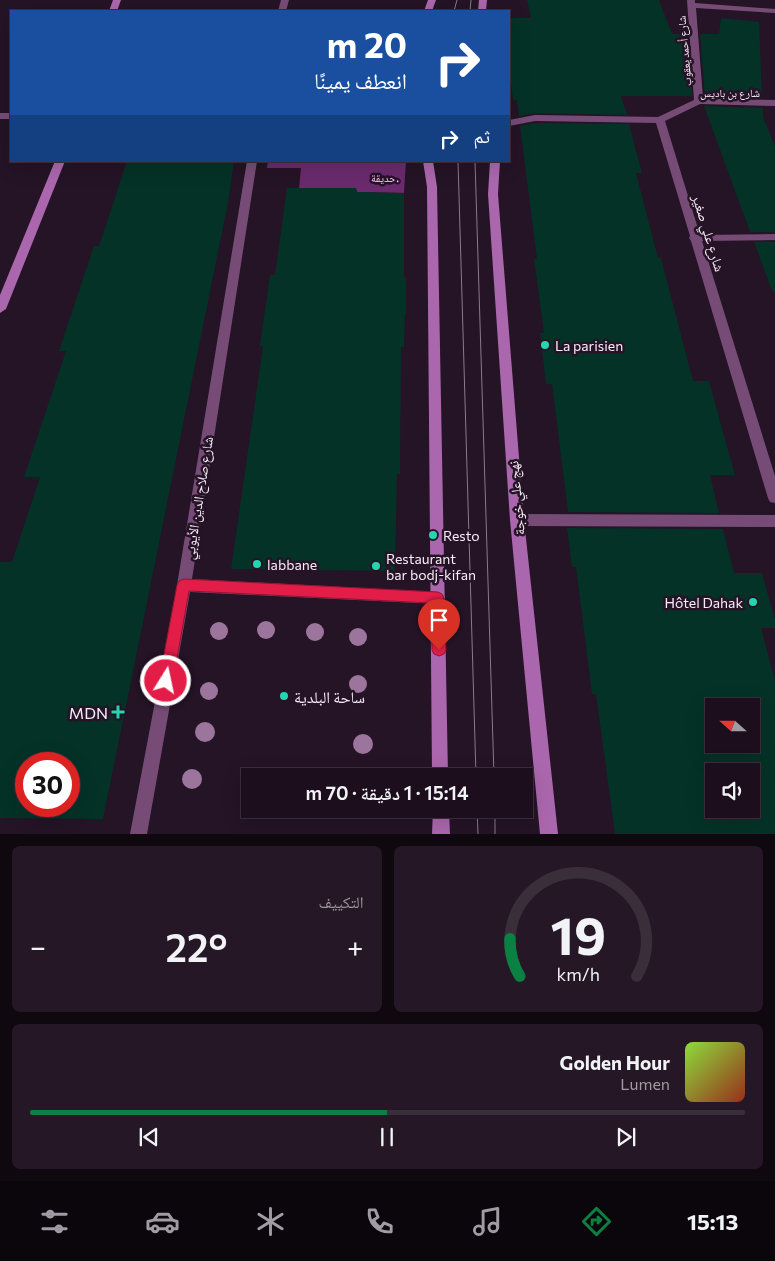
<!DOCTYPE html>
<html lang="ar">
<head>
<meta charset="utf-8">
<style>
  body { margin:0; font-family:Commissioner,"Noto Naskh Arabic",sans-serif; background:#251725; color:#f1f3f6; direction:rtl; height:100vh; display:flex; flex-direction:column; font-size:19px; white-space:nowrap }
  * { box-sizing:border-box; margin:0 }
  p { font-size:16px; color:#a09ca3 }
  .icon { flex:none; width:28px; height:28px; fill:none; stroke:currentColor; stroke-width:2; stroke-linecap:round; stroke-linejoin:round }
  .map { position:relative; height:834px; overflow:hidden; direction:ltr }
  .details { display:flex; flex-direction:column; gap:12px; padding:12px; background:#0f080f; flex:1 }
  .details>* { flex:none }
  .banner { position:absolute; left:10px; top:10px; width:500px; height:152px; border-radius:0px; box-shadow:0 5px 20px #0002,0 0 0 1px #3a2e3b; direction:rtl; background:#1a4fa0; color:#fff; overflow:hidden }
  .needle { width:32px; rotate:291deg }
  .fabs { position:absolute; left:705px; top:698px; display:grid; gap:10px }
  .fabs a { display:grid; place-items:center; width:55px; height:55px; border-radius:0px; background:#1c0e1c; box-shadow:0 5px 20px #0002,0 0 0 1px #3a2e3b; font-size:25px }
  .speed { position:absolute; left:15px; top:752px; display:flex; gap:10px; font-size:25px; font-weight:700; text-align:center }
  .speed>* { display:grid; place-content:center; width:65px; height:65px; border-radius:50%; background:#1c0e1c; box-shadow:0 5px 20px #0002,0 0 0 1px #3a2e3b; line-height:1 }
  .speed .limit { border:8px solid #d22; background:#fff; color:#111 }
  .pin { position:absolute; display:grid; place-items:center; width:42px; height:42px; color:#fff; margin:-51px -21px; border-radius:50% 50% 50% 0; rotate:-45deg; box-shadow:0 0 5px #0007 }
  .pin .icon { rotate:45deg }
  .me { position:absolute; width:55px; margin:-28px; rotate:10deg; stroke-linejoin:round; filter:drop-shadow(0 0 4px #0008) }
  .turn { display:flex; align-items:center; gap:18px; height:105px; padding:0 20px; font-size:22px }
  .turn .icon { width:65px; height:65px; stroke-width:2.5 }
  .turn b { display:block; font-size:35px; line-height:42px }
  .then { display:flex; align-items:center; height:48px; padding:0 20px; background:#0003; gap:10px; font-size:19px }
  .big { font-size:38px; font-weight:600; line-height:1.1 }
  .details .card { flex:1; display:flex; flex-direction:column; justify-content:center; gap:8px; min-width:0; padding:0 18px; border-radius:8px; background:#251725 }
  .details .dial { align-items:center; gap:0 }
  .dial svg { height:130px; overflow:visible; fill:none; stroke:#3a2e3b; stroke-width:7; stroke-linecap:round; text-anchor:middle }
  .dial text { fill:#f1f3f6; stroke:none }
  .song { display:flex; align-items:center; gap:15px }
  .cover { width:60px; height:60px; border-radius:8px; background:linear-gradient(135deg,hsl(90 70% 55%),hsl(10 70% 35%)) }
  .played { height:5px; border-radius:2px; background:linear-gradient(90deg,#0b8043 50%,#3a2e3b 50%) }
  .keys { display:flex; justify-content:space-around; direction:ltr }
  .heat { display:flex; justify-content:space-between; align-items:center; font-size:28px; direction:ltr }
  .details .tiles { flex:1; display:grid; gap:12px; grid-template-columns:1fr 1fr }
  .card:last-child { grid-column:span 2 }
  .trip { position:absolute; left:241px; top:768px; width:292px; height:50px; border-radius:0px; background:#1c0e1c; box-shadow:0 5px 20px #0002,0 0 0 1px #3a2e3b; font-weight:600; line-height:50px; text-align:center; direction:rtl }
  .tab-bar { display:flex; height:80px; justify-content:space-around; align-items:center; background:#0b060b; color:#a09ca3 }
  .tab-bar .icon { width:35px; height:35px }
  .tab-bar .on { color:#0b8043 }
  .tab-bar b { font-size:22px; color:#f1f3f6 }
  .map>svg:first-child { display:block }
  .forest { fill:#6a2a6d }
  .building { fill:#043227; fill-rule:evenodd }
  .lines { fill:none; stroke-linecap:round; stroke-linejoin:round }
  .street { fill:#764c77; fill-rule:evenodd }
  .secondary { fill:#ab67ad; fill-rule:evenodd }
  .tram { stroke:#8a7a8b; stroke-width:1 }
  .tree { fill:#9c759c }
  .route { fill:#e11d48; stroke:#92132f }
  .poi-dot { fill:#25d5ae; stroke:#251326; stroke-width:2 }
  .labels { text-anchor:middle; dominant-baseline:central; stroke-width:5; stroke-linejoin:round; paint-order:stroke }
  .far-street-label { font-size:11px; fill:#f9ecf9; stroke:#251326 }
  .far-park-label { font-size:11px; fill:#fdc6fd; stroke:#251326 }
  .street-label { font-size:14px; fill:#f9ecf9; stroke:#251326 }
  .poi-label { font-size:14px; fill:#f9ecf9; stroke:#251326; text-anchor:start }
  .near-poi-label { font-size:16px; fill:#f9ecf9; stroke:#251326; text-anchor:start }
</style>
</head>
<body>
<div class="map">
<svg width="775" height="834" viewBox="0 0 775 834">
  <rect width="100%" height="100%" fill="#251326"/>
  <path class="forest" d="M268,161H406L404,193L357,192L356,188L299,189L301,168H267Z"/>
  <path class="building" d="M527,0H659L672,34H688L692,96H621L627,115L535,113L519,116L517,100H513L509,67V18H531Z
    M721,18L759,22L762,98L705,96L700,34H719Z
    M704,106L763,108V117L775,146V232H750Z
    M535,123L629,124L642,173H636L658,258H661L693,381H709L735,475H710L719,513L568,512L552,384H546L540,333H544L534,259H537L520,126Z
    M127,161H234L228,203L103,819L0,818V562H12L40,477H24L66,351H59L94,246H99ZM26,764H69V806H26Z
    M287,188H356V192L404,193V277H406V314H405L404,347H401L400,474H397L395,571L231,569L263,346H260L265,310L270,275H275Z
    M754,242H775V291H772Z
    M567,528L723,529L734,573H762L775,620V628H761L775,681V834H615L596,694H592L576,567H572ZM714,706H751V744H714ZM714,771H751V809H714Z"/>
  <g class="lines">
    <path class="street" d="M281,0H289L286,11H278Z
      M687,0H695V3L775,9V13L696,8L703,98L775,100V106L700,104L665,121L700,235L775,234V240L702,241L775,476V503L770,502L768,498L691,241L689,238L690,236L656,123L535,121L509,126V120L535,115L658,117L694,100Z
      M0,113H11V119H0Z
      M247,161H257L192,579L438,592L443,593L445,598L443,603L438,604L190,592L147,834H130L177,585Z
      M517,514L775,515V527L517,526L512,524L510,520L512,516Z"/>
    <path class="secondary" d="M113,0H121L117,11H109Z
      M428,0H436L432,11H424Z
      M479,0H487L486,11H478Z
      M55,161H65L6,309L0,313V295Z
      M423,161H433L437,187L448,776H432L427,187Z
      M490,161H500L498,194L524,520L558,834H540L510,520L488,194Z
      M433,809H449L450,834H432Z"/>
    <path class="tram" d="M454,11L457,0
      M470,11L471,0
      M458,161L476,776
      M475,161L494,776
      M477,809L478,834
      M495,809V834"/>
  </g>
  <g class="tree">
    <circle cx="266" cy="630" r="9"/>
    <circle cx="219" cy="631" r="9"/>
    <circle cx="315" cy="632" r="9"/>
    <circle cx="358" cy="637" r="9"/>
    <circle cx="358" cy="684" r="9"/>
    <circle cx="209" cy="691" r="9"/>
    <circle cx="205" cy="732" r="10"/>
    <circle cx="363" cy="744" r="10"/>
    <circle cx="192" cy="779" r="10"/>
  </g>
  <path class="route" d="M184,579L438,592L442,594L444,598L446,650L444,654L439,656L434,654L432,650L431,603L189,591L173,681L171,685L166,687L161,685L159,681L177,585L179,581Z"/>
  <g class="poi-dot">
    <circle cx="545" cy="345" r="5"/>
    <circle cx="433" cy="535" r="5"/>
    <circle cx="257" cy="564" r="5"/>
    <circle cx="376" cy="566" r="5"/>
    <circle cx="753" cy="602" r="5"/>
    <circle cx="284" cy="696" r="5"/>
    <path d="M115.5 704.5h5v5h5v5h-5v5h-5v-5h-5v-5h5z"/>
  </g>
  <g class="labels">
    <g class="far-street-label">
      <text transform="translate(684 51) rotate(-95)">شارع أحمد يعقوب</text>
      <text x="730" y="92">شارع بن باديس</text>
    </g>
    <g class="far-park-label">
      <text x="385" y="177">حديقة.</text>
    </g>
    <g class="street-label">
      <text transform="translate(709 233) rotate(73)">شارع علي صغير</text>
      <text transform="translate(198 498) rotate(-81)">شارع صلاح الدين الأيوبي</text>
      <text transform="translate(516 498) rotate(-95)">نهج علي خوجة</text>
    </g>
    <g class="poi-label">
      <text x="555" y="345">La parisien</text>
      <text x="443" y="535">Resto</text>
      <text x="386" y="558">Restaurant<tspan x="386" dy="16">bar bodj-kifan</tspan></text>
      <text x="267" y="564">labbane</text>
      <text x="743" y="602" text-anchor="end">Hôtel Dahak</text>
    </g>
    <g class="near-poi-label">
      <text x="294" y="696">ساحة البلدية</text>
      <text x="108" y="712" text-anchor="end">MDN</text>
    </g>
  </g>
</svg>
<div class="fabs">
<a><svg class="needle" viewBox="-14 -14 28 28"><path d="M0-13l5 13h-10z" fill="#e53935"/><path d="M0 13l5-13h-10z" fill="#a09ca3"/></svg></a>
<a><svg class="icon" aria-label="sound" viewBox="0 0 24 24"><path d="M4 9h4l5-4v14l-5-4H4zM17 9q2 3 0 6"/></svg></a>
</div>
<div class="speed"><div class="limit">30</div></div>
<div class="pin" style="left:439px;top:650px;background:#d93025"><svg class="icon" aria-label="arrive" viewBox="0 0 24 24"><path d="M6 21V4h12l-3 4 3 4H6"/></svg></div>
<svg class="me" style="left:166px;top:681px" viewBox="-20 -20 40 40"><circle r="17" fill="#e11d48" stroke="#fff" stroke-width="3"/><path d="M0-11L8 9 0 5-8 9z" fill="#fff"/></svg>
<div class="trip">15:14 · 1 دقيقة · 70 m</div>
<div class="banner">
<div class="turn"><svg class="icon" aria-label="right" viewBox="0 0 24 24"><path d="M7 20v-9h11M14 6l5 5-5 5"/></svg><div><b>20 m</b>انعطف يمينًا</div></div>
<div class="then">ثم<svg class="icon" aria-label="right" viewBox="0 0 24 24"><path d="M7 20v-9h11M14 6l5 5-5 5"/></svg></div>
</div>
</div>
<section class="details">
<div class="tiles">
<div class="card dial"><svg viewBox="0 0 100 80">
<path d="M14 69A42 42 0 1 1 86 69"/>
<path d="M14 69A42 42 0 0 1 8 46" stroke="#0b8043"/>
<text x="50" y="56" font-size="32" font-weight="700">19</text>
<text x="50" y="72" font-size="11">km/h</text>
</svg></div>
<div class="card"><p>التكييف</p>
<div class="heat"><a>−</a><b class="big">22°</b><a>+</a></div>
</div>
<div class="card">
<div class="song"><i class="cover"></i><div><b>Golden Hour</b><p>Lumen</p></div></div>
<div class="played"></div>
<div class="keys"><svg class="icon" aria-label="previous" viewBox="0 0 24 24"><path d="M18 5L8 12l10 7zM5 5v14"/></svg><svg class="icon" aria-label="pause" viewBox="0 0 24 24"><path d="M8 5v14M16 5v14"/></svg><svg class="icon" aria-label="next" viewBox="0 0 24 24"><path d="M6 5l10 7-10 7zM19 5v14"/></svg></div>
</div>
</div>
</section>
<nav class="tab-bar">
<b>15:13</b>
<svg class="icon on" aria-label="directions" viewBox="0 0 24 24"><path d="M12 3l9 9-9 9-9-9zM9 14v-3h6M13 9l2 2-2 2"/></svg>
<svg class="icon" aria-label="music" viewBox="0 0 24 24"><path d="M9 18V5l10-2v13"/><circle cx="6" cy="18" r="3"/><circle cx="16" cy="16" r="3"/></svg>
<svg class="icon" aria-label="phone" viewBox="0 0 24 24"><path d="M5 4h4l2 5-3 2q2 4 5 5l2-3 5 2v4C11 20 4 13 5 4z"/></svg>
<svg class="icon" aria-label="climate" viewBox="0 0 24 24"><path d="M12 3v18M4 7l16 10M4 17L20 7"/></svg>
<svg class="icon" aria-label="car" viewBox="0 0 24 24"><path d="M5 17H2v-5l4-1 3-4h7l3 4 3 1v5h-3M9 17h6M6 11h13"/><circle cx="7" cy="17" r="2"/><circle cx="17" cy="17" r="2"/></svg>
<svg class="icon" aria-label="filters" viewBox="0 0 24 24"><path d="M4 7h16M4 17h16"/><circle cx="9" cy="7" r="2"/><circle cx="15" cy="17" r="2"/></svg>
</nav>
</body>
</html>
